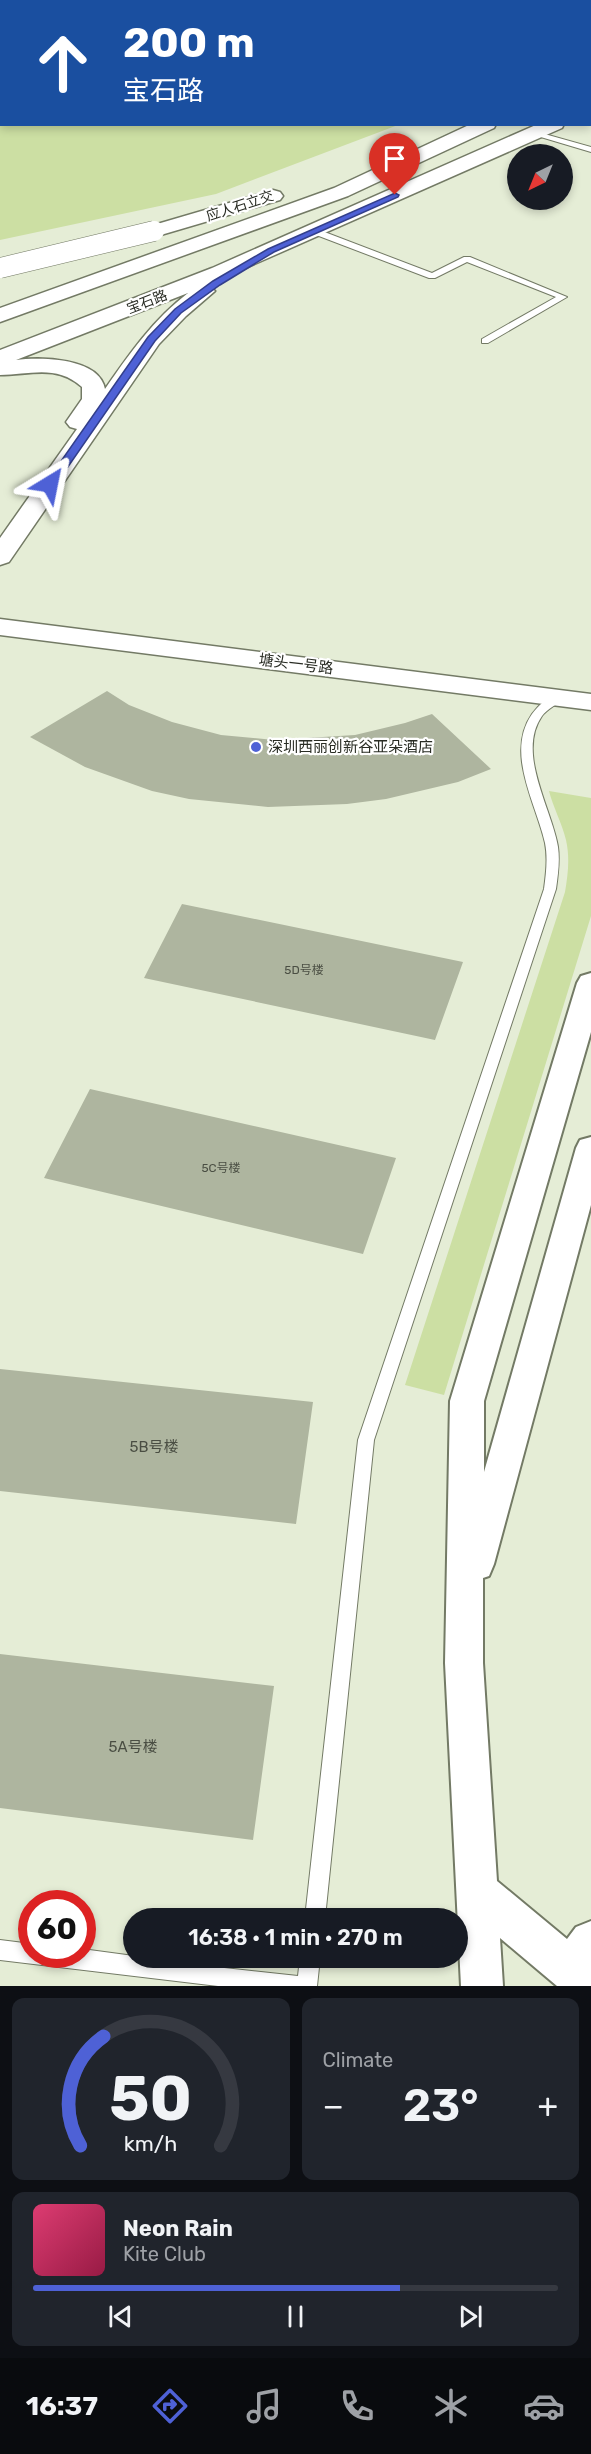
<!DOCTYPE html>
<html lang="en">
<head>
<meta charset="utf-8">
<style>
  body { margin:0; font-family:Rubik,"Noto Sans SC",sans-serif; background:#20242c; color:#f1f3f6; height:100vh; display:flex; flex-direction:column; font-size:22px; white-space:nowrap }
  * { box-sizing:border-box; margin:0 }
  p { font-size:20px; color:#9ea1a6 }
  .icon { flex:none; width:33px; height:33px; fill:none; stroke:currentColor; stroke-width:2; stroke-linecap:round; stroke-linejoin:round }
  .map { position:relative; height:1986px; overflow:hidden }
  .drawer { display:flex; flex-direction:column; gap:12px; padding:12px; background:#0d0f14; flex:1 }
  .drawer>* { flex:none }
  .banner { position:absolute; left:0px; top:0px; width:591px; height:126px; box-shadow:0 3px 9px #0003; background:#1a4fa0; color:#fff; overflow:hidden }
  .needle { width:39px; rotate:223deg }
  .buttons { position:absolute; left:507px; top:144px; display:grid; gap:12px }
  .buttons a { display:grid; place-items:center; width:66px; height:66px; border-radius:50%; background:#171b24; box-shadow:0 3px 9px #0003; font-size:30px }
  .speed { position:absolute; left:18px; top:1890px; display:flex; gap:12px; font-size:30px; font-weight:700; text-align:center }
  .speed>* { display:grid; place-content:center; width:78px; height:78px; border-radius:50%; background:#171b24; box-shadow:0 3px 9px #0003; line-height:1 }
  .speed .limit { border:9px solid #d22; background:#fff; color:#111 }
  .pin { position:absolute; display:grid; place-items:center; width:51px; height:51px; color:#fff; margin:-62px -26px; border-radius:50% 50% 50% 0; rotate:-45deg; box-shadow:0 0 6px #0007 }
  .pin .icon { rotate:45deg }
  .me { position:absolute; width:66px; margin:-33px; rotate:35deg; stroke-linejoin:round; filter:drop-shadow(0 0 4px #0008) }
  .turn { display:flex; align-items:center; gap:21px; height:126px; padding:0 24px; font-size:27px }
  .turn .icon { width:78px; height:78px; stroke-width:2.5 }
  .turn b { display:block; font-size:42px; line-height:51px }
  .big { font-size:45px; font-weight:600; line-height:1.1 }
  .drawer .widget { flex:1; display:flex; flex-direction:column; justify-content:center; gap:9px; min-width:0; padding:0 21px; border-radius:12px; background:#20242c }
  .drawer .dial { align-items:center; gap:0 }
  .dial svg { height:156px; overflow:visible; fill:none; stroke:#363941; stroke-width:7; stroke-linecap:round; text-anchor:middle }
  .dial text { fill:#f1f3f6; stroke:none }
  .song { display:flex; align-items:center; gap:18px }
  .cover { width:72px; height:72px; border-radius:9px; background:linear-gradient(135deg,hsl(340 70% 55%),hsl(340 70% 35%)) }
  .played { height:6px; border-radius:3px; background:linear-gradient(90deg,#4e61d6 70%,#363941 70%) }
  .keys { display:flex; justify-content:space-around; direction:ltr }
  .heat { display:flex; justify-content:space-between; align-items:center; font-size:33px; direction:ltr }
  .drawer .tiles { flex:1; display:grid; gap:12px; grid-template-columns:1fr 1fr }
  .widget:last-child { grid-column:span 2 }
  .trip { position:absolute; left:123px; top:1908px; width:345px; height:60px; border-radius:30px; background:#171b24; box-shadow:0 3px 9px #0003; font-weight:600; line-height:60px; text-align:center }
  .menu { display:flex; height:96px; justify-content:space-around; align-items:center; background:#090b0e; color:#9ea1a6 }
  .menu .icon { width:42px; height:42px }
  .menu .active { color:#4e61d6 }
  .menu b { font-size:27px; color:#f1f3f6 }
  .map>svg:first-child { display:block }
  .green { fill:#ccdfa3 }
  .building { fill:#aeb59f }
  .lines { fill:none; stroke-linecap:round; stroke-linejoin:round }
  .service-casing { stroke:#737a65; stroke-width:2 }
  .minor-casing { stroke:#737a65; stroke-width:4 }
  .tertiary-casing { stroke:#737a65; stroke-width:3 }
  .primary-casing { stroke:#737a65; stroke-width:3 }
  .service { fill:#fff; fill-rule:evenodd }
  .minor { fill:#fff; fill-rule:evenodd }
  .tertiary { fill:#fff; fill-rule:evenodd }
  .primary { fill:#fff; fill-rule:evenodd }
  .primary-bridge-casing { stroke:#737a65; stroke-width:21; stroke-linecap:butt }
  .primary-bridge { stroke:#fff; stroke-width:20 }
  .route { fill:#4e61d6; stroke:#333f8b; stroke-width:1.5 }
  .poi-dot { fill:#4e61d6; stroke:#fff; stroke-width:2 }
  .labels { text-anchor:middle; dominant-baseline:central; stroke-width:4.5; stroke-linejoin:round; paint-order:stroke }
  .number-label { font-size:12px; fill:#4a4e43 }
  .far-street-label { font-size:14px; fill:#292c24; stroke:#fff }
  .street-label { font-size:15px; fill:#292c24; stroke:#fff }
  .poi-label { font-size:15px; fill:#292c24; stroke:#fff; text-anchor:start }
  .near-number-label { font-size:15px; fill:#4a4e43 }
</style>
</head>
<body>
<div class="map">
<svg width="591" height="1986" viewBox="0 0 591 1986">
  <rect width="100%" height="100%" fill="#e5edd6"/>
  <path class="green" d="M0,0H591V50L590,2H2V124L398,125L216,194L0,240Z
    M549,791L591,798V916L444,1395L405,1385L565,892C568,874 570,858 566,840C562,823 553,807 549,791Z"/>
  <path class="building" d="M107,691L129,705L172,722L221,735L274,740L355,735L405,723L432,714L491,769L458,782L386,799L347,804L268,807L189,799L152,791L85,767L30,737Z
    M182,904L463,962L435,1040L144,978Z
    M90,1089L396,1158L363,1254L44,1178Z
    M0,1369L313,1402L296,1524L0,1491Z
    M0,1654L274,1686L253,1840L0,1808Z"/>
  <g class="lines">
    <defs>
      <path id="service" d="M534,131L591,147V152L534,135Z
        M314,228L432,273L464,257H470L567,297L488,343H482V339L556,297L467,262L435,278H429L311,233L310,231Z
        M557,695L563,698C557,705 547,709 542,716C516,753 552,809 558,847C560,861 558,875 556,889L374,1440L325,1918H305L358,1440L544,889C546,874 548,858 545,843C536,803 505,753 532,714C538,706 547,697 557,695Z
        M0,1940L32,1944V1954H82V1949L134,1956V1958L298,1976L300,1958H320L317,1986H218L0,1960Z"/>
      <path id="minor" d="M591,973V1032L484,1401V1472L576,1148L580,1140L591,1137V1205L494,1564L489,1576L483,1578V1663L497,1881L567,1939L576,1927L591,1921V1986H557L500,1938L503,1986H461L445,1663L450,1401L577,983L581,976Z"/>
      <path id="tertiary" d="M0,619L591,694V710L0,635Z"/>
      <path id="primary" d="M591,102V114L590,115V103Z
        M471,124H496L494,128L348,196L0,322V308L334,188Z
        M538,124H564L562,128L207,285L215,291L186,316L159,344L9,562L0,565V538L77,429L70,427L66,422L82,399V387C56,364 30,375 0,375V350L212,268ZM188,293C153,320 130,353 105,389C99,357 40,357 16,360Z
        M273,190L280,192L283,196L280,200L154,237L147,235L144,231L147,227Z"/>
    </defs>
    <use href="#service" class="service-casing"/>
    <use href="#minor" class="minor-casing"/>
    <use href="#tertiary" class="tertiary-casing"/>
    <use href="#primary" class="primary-casing"/>
    <use href="#service" class="service"/>
    <use href="#minor" class="minor"/>
    <use href="#tertiary" class="tertiary"/>
    <use href="#primary" class="primary"/>
    <defs>
      <path id="primary-bridge" d="M0,268L154,231"/>
    </defs>
    <use href="#primary-bridge" class="primary-bridge-casing"/>
    <use href="#primary-bridge" class="primary-bridge"/>
  </g>
  <path class="route" d="M395,193L399,195L398,197L274,252L220,285L181,313L155,341L54,487H47L45,484L148,337L175,309L213,281L268,249Z"/>
  <circle class="poi-dot" cx="256" cy="747" r="6"/>
  <g class="labels">
    <g class="number-label">
      <text x="304" y="970">5D号楼</text>
      <text x="221" y="1168">5C号楼</text>
    </g>
    <g class="far-street-label">
      <text transform="translate(240 206) rotate(-18)">应人石立交</text>
      <text transform="translate(147 302) rotate(-21)">宝石路</text>
    </g>
    <g class="street-label">
      <text transform="translate(296 664) rotate(7)">塘头一号路</text>
    </g>
    <g class="poi-label">
      <text x="268" y="747">深圳西丽创新谷亚朵酒店</text>
    </g>
    <g class="near-number-label">
      <text x="154" y="1447">5B号楼</text>
      <text x="133" y="1747">5A号楼</text>
    </g>
  </g>
</svg>
<div class="buttons">
<a><svg class="needle" viewBox="-14 -14 28 28"><path d="M0-13l5 13h-10z" fill="#e53935"/><path d="M0 13l5-13h-10z" fill="#9ea1a6"/></svg></a>
</div>
<div class="speed"><div class="limit">60</div></div>
<div class="pin" style="left:395px;top:195px;background:#d93025"><svg class="icon" aria-label="arrive" viewBox="0 0 24 24"><path d="M6 21V4h12l-3 4 3 4H6"/></svg></div>
<svg class="me" style="left:50px;top:484px" viewBox="-20 -20 40 40"><path d="M0-17L14 15 0 8-14 15z" fill="#4e61d6" stroke="#fff" stroke-width="4"/></svg>
<div class="trip">16:38 · 1 min · 270 m</div>
<div class="banner">
<div class="turn"><svg class="icon" aria-label="ahead" viewBox="0 0 24 24"><path d="M12 20V5M6 11l6-6 6 6"/></svg><div><b>200 m</b>宝石路</div></div>
</div>
</div>
<section class="drawer">
<div class="tiles">
<div class="widget dial"><svg viewBox="0 0 100 80">
<path d="M14 69A42 42 0 1 1 86 69"/>
<path d="M14 69A42 42 0 0 1 26 13" stroke="#4e61d6"/>
<text x="50" y="56" font-size="32" font-weight="700">50</text>
<text x="50" y="72" font-size="11">km/h</text>
</svg></div>
<div class="widget"><p>Climate</p>
<div class="heat"><a>−</a><b class="big">23°</b><a>+</a></div>
</div>
<div class="widget">
<div class="song"><i class="cover"></i><div><b>Neon Rain</b><p>Kite Club</p></div></div>
<div class="played"></div>
<div class="keys"><svg class="icon" aria-label="previous" viewBox="0 0 24 24"><path d="M18 5L8 12l10 7zM5 5v14"/></svg><svg class="icon" aria-label="pause" viewBox="0 0 24 24"><path d="M8 5v14M16 5v14"/></svg><svg class="icon" aria-label="next" viewBox="0 0 24 24"><path d="M6 5l10 7-10 7zM19 5v14"/></svg></div>
</div>
</div>
</section>
<nav class="menu">
<b>16:37</b>
<svg class="icon active" aria-label="directions" viewBox="0 0 24 24"><path d="M12 3l9 9-9 9-9-9zM9 14v-3h6M13 9l2 2-2 2"/></svg>
<svg class="icon" aria-label="music" viewBox="0 0 24 24"><path d="M9 18V5l10-2v13"/><circle cx="6" cy="18" r="3"/><circle cx="16" cy="16" r="3"/></svg>
<svg class="icon" aria-label="phone" viewBox="0 0 24 24"><path d="M5 4h4l2 5-3 2q2 4 5 5l2-3 5 2v4C11 20 4 13 5 4z"/></svg>
<svg class="icon" aria-label="climate" viewBox="0 0 24 24"><path d="M12 3v18M4 7l16 10M4 17L20 7"/></svg>
<svg class="icon" aria-label="car" viewBox="0 0 24 24"><path d="M5 17H2v-5l4-1 3-4h7l3 4 3 1v5h-3M9 17h6M6 11h13"/><circle cx="7" cy="17" r="2"/><circle cx="17" cy="17" r="2"/></svg>
</nav>
</body>
</html>
